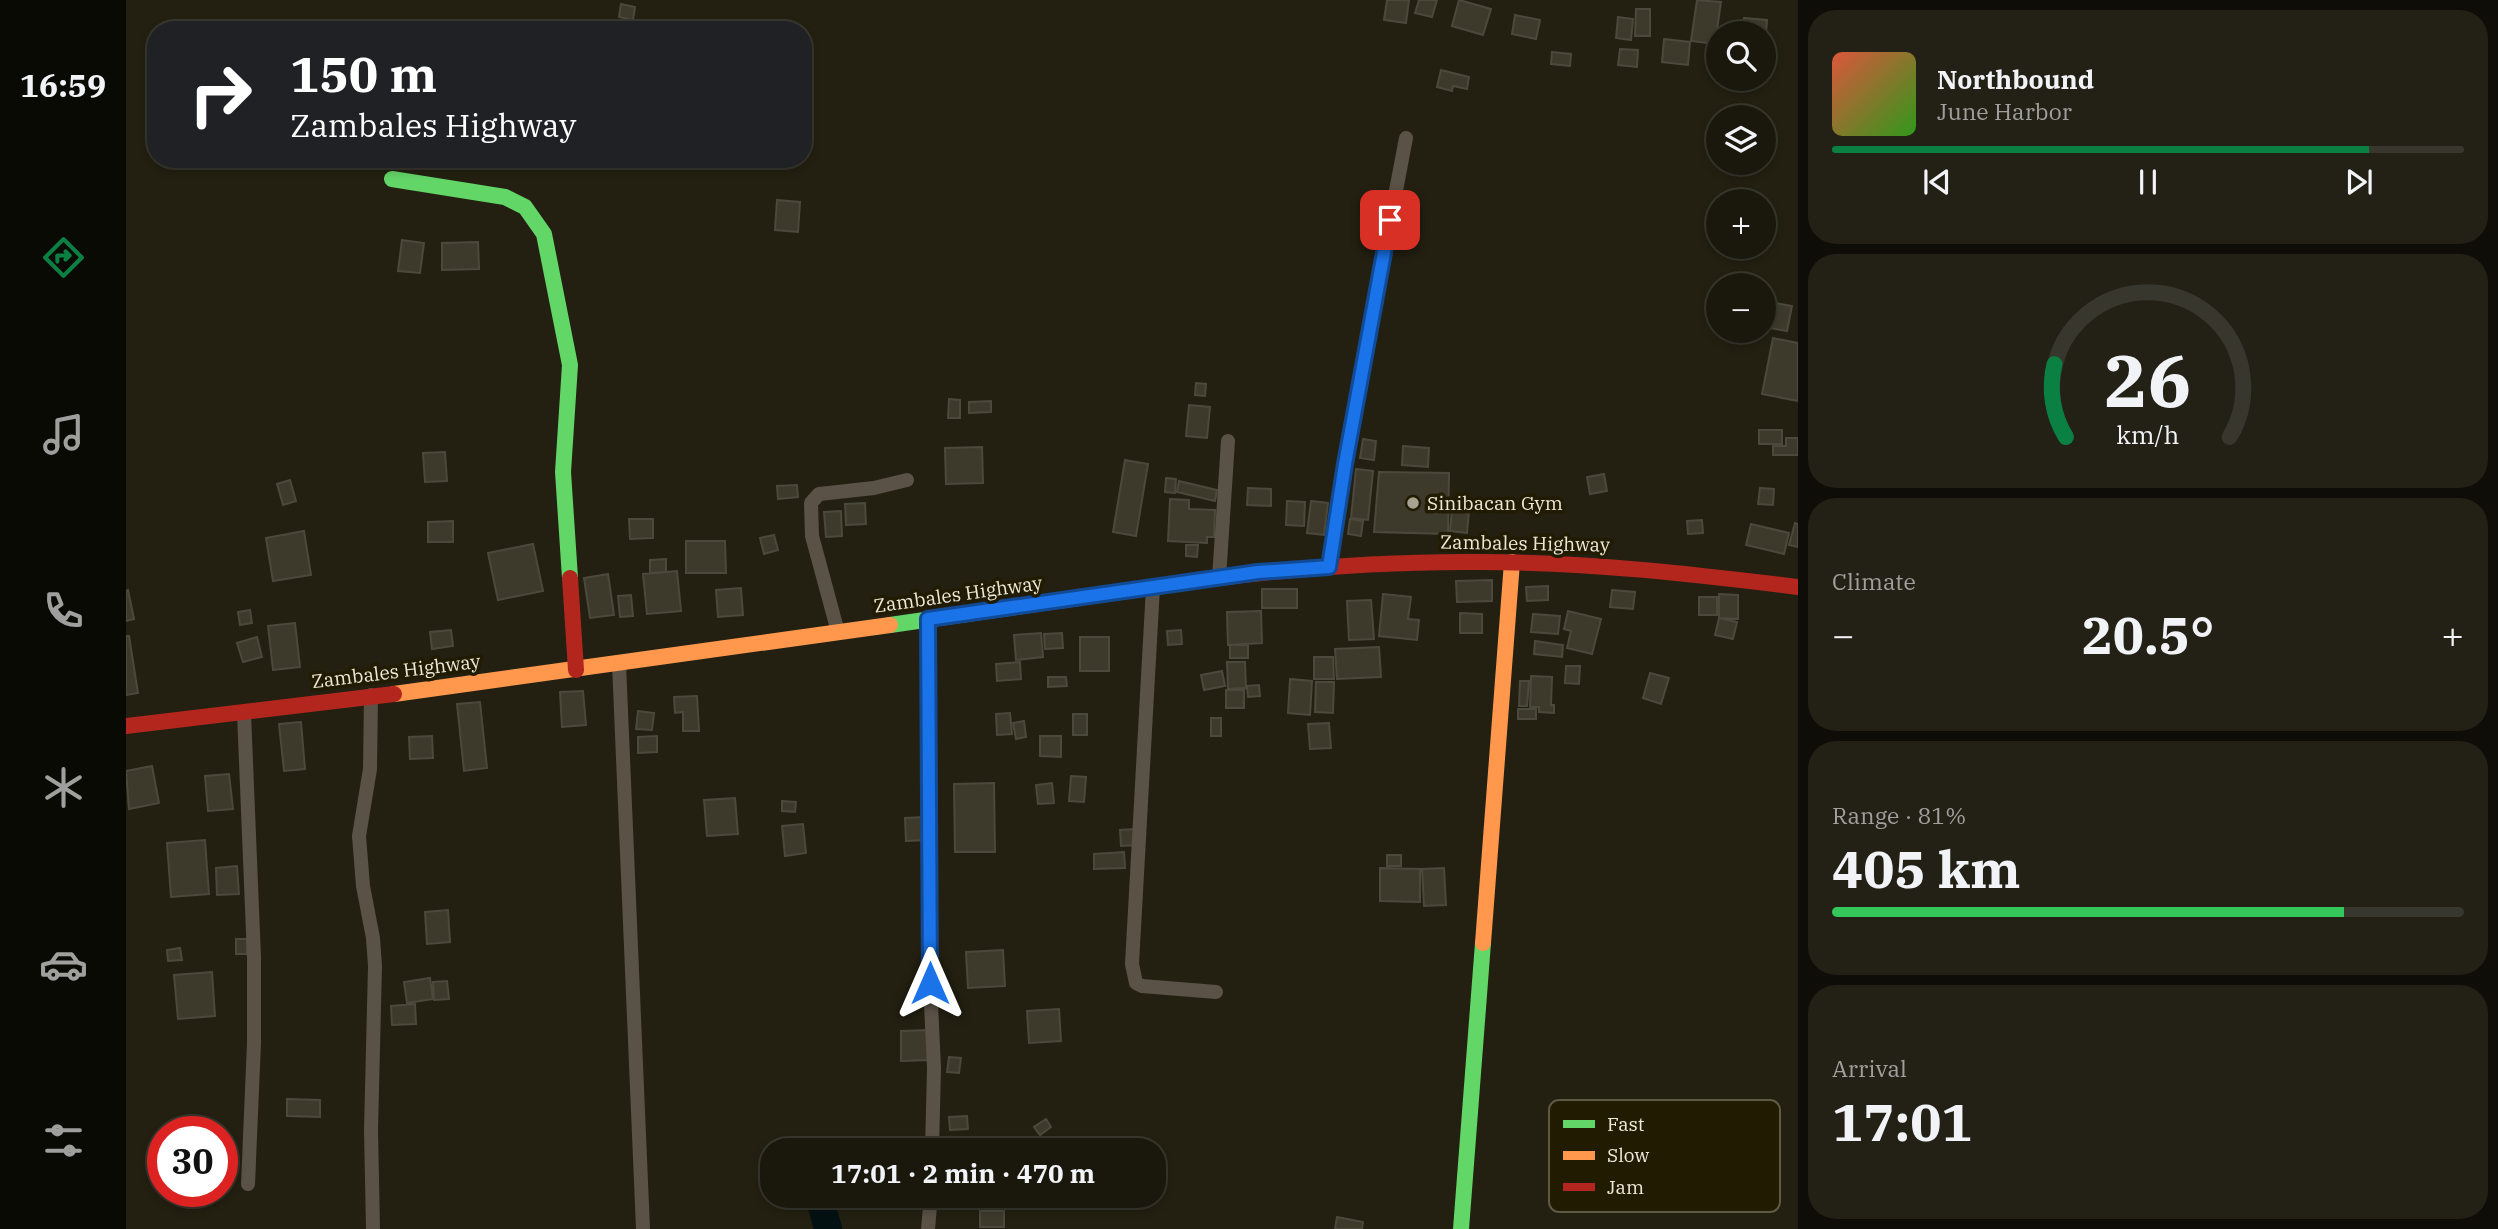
<!DOCTYPE html>
<html lang="en">
<head>
<meta charset="utf-8">
<style>
  body { margin:0; font-family:"IBM Plex Serif",serif; background:#232116; color:#f1f3f6; height:100vh; display:flex; flex-direction:column; font-size:26px; white-space:nowrap }
  * { box-sizing:border-box; margin:0 }
  p { font-size:23px; color:#9fa09d }
  .icon { flex:none; width:38px; height:38px; fill:none; stroke:currentColor; stroke-width:2; stroke-linecap:round; stroke-linejoin:round }
  .map { position:relative; flex:1; overflow:hidden }
  .sheet { display:flex; flex-direction:column; gap:10px; padding:10px; background:#0e0d07; width:700px }
  .sheet>* { flex:none }
  .banner { position:absolute; left:21px; top:21px; width:665px; height:147px; border-radius:28px; box-shadow:0 4px 10px #0003,0 0 0 2px #38372e; background:#202124; color:#fff; overflow:hidden }
  .buttons { position:absolute; left:1580px; top:21px; display:grid; gap:14px }
  .buttons a { display:grid; place-items:center; width:70px; height:70px; border-radius:50%; background:#1a180d; box-shadow:0 4px 10px #0003,0 0 0 2px #38372e; font-size:35px }
  .speed { position:absolute; left:21px; top:1116px; display:flex; gap:14px; font-size:35px; font-weight:700; text-align:center }
  .speed>* { display:grid; place-content:center; width:91px; height:91px; border-radius:50%; background:#1a180d; box-shadow:0 4px 10px #0003,0 0 0 2px #38372e; line-height:1 }
  .speed .limit { border:10px solid #d22; background:#fff; color:#111 }
  .pin { position:absolute; display:grid; place-items:center; width:60px; height:60px; color:#fff; margin:-30px; border-radius:14px; box-shadow:0 4px 10px #0006 }
  .me { position:absolute; width:77px; margin:-38px; rotate:0deg; stroke-linejoin:round; filter:drop-shadow(0 0 5px #0008) }
  .turn { display:flex; align-items:center; gap:24px; height:147px; padding:0 28px; font-size:32px }
  .turn .icon { width:91px; height:91px; stroke-width:2.5 }
  .turn b { display:block; font-size:49px; line-height:60px }
  .big { font-size:52px; font-weight:700; line-height:1.1 }
  .sheet .widget { flex:1; display:flex; flex-direction:column; justify-content:center; gap:10px; min-width:0; padding:0 24px; border-radius:28px; background:#232116 }
  .sheet .dial { align-items:center; gap:0 }
  .dial svg { height:182px; overflow:visible; fill:none; stroke:#38372e; stroke-width:7; stroke-linecap:round; text-anchor:middle }
  .dial text { fill:#f1f3f6; stroke:none }
  .song { display:flex; align-items:center; gap:21px }
  .cover { width:84px; height:84px; border-radius:10px; background:linear-gradient(135deg,hsl(10 70% 55%),hsl(110 70% 35%)) }
  .played { height:7px; border-radius:4px; background:linear-gradient(90deg,#0b8043 85%,#38372e 85%) }
  .keys { display:flex; justify-content:space-around; direction:ltr }
  .heat { display:flex; justify-content:space-between; align-items:center; font-size:38px; direction:ltr }
  .charge { height:10px; border-radius:5px; background:linear-gradient(90deg,#34c759 81%,#38372e 0) }
  .trip { position:absolute; left:634px; top:1138px; width:406px; height:70px; border-radius:28px; background:#1a180d; box-shadow:0 4px 10px #0003,0 0 0 2px #38372e; font-weight:700; line-height:70px; text-align:center }
  main { display:flex; flex:1; min-height:0 }
  .tab-bar { display:flex; flex-direction:column; width:126px; justify-content:space-around; align-items:center; background:#0a0a05; color:#9fa09d }
  .tab-bar .icon { width:49px; height:49px }
  .tab-bar .active { color:#0b8043 }
  .tab-bar b { font-size:32px; color:#f1f3f6 }
  .map>svg:first-child { display:block }
  .lines { fill:none; stroke-linecap:round; stroke-linejoin:round }
  .river { stroke:#041113; stroke-width:28 }
  .building { fill:#3e3a2b; stroke:#4b493c; stroke-width:2 }
  .street { stroke:#5a5147; stroke-width:14 }
  .fast { stroke:#63d668; stroke-width:16 }
  .slow { stroke:#ff974d; stroke-width:16 }
  .jam { stroke:#b3261e; stroke-width:16 }
  .route-casing { stroke:#114b97; stroke-width:18 }
  .route { stroke:#1a73e8; stroke-width:12 }
  .poi-dot { fill:#a6a393; stroke:#211b02; stroke-width:2.5 }
  .labels { text-anchor:middle; dominant-baseline:central; stroke-width:7; stroke-linejoin:round; paint-order:stroke }
  .poi-label { font-size:19px; fill:#ede9d9; stroke:#211b02; text-anchor:start }
  .street-label { font-size:19px; fill:#ede9d9; stroke:#211b02 }
  .key { fill:#211b02; stroke:#5e5942; stroke-width:2 }
  .key-label { font-size:19px; fill:#ede9d9 }
</style>
</head>
<body>
<main>
<nav class="tab-bar">
<b>16:59</b>
<svg class="icon active" aria-label="directions" viewBox="0 0 24 24"><path d="M12 3l9 9-9 9-9-9zM9 14v-3h6M13 9l2 2-2 2"/></svg>
<svg class="icon" aria-label="music" viewBox="0 0 24 24"><path d="M9 18V5l10-2v13"/><circle cx="6" cy="18" r="3"/><circle cx="16" cy="16" r="3"/></svg>
<svg class="icon" aria-label="phone" viewBox="0 0 24 24"><path d="M5 4h4l2 5-3 2q2 4 5 5l2-3 5 2v4C11 20 4 13 5 4z"/></svg>
<svg class="icon" aria-label="climate" viewBox="0 0 24 24"><path d="M12 3v18M4 7l16 10M4 17L20 7"/></svg>
<svg class="icon" aria-label="car" viewBox="0 0 24 24"><path d="M5 17H2v-5l4-1 3-4h7l3 4 3 1v5h-3M9 17h6M6 11h13"/><circle cx="7" cy="17" r="2"/><circle cx="17" cy="17" r="2"/></svg>
<svg class="icon" aria-label="filters" viewBox="0 0 24 24"><path d="M4 7h16M4 17h16"/><circle cx="9" cy="7" r="2"/><circle cx="15" cy="17" r="2"/></svg>
</nav>
<div class="map">
<svg width="1672" height="1229" viewBox="0 0 1672 1229">
  <rect width="100%" height="100%" fill="#232011"/>
  <g class="lines">
    <path class="river" d="M693,1195L702,1229"/>
  </g>
  <path class="building" d="M1261,0H1283L1280,23L1258,20Z
    M1293,0H1311L1306,17L1289,13Z
    M1333,0L1365,9L1357,35L1326,26Z
    M1571,0L1595,2L1589,44L1565,41Z
    M495,4L509,7L507,20L493,17Z
    M1510,9H1524V36H1509Z
    M1389,15L1414,20L1410,39L1386,34Z
    M1492,17L1507,19L1505,40L1490,38Z
    M1618,18L1641,20L1639,46L1638,33H1616Z
    M1538,39L1564,42L1562,65L1536,62Z
    M1494,49L1512,50L1511,67L1492,65Z
    M1426,52L1445,54L1444,66L1425,64Z
    M1315,70L1343,77L1341,89L1327,86L1326,91L1311,87Z
    M651,200L674,202L672,232L649,230Z
    M276,240L298,243L294,273L272,271Z
    M352,242L353,269L316,270V243Z
    M1638,301L1666,306L1661,331L1638,327Z
    M1647,338L1672,343V401L1636,394Z
    M1070,383L1080,384L1079,396L1069,395Z
    M823,399L834,400V418H822Z
    M865,401V412L843,413V402Z
    M1063,405L1084,407L1081,438L1060,436Z
    M1633,430H1656V444H1633Z
    M1660,438H1672V455H1647V446H1660Z
    M1237,439L1250,441L1248,460L1234,458Z
    M1277,446L1303,448L1302,467L1276,465Z
    M856,447L857,483L820,484L819,448Z
    M319,452L321,481L299,482L297,453Z
    M999,460L1022,464L1010,536L987,532Z
    M1230,469L1247,471L1242,520L1225,518Z
    M1253,472L1323,473L1322,534L1248,532Z
    M1478,474L1481,491L1464,494L1461,477Z
    M1040,478L1050,479L1049,493L1039,492Z
    M164,480L170,501L157,505L151,484Z
    M1053,481L1091,490L1089,501L1051,492Z
    M671,485L672,497L652,499L651,486Z
    M1122,488L1145,489V506L1121,505Z
    M1634,488L1648,489L1647,505L1632,504Z
    M1044,499L1063,500V509L1089,510L1088,537H1081V543L1042,541Z
    M1161,501L1179,502L1178,526L1160,525Z
    M1185,501L1202,503L1198,535L1181,533Z
    M739,503L740,524L720,525L719,504Z
    M1326,509L1343,511L1341,533L1324,531Z
    M715,511L716,536L700,537L698,512Z
    M503,519H527V538L504,539Z
    M1224,519L1237,521L1235,536L1222,534Z
    M1576,520L1577,533L1562,534L1561,521Z
    M327,521V542H302V522Z
    M1669,523L1672,524V547L1663,545Z
    M1625,524L1663,533L1658,554L1620,545Z
    M178,531L185,575L147,581L140,538Z
    M648,535L652,550L638,554L634,538Z
    M560,541H599L600,573H560Z
    M407,544L417,591L372,600L362,553Z
    M1060,545H1072L1071,557L1060,556Z
    M540,559V572L524,573V560Z
    M551,571L555,611L521,614L517,574Z
    M482,574L488,615L464,618L458,578Z
    M1366,580V601L1331,602L1330,581Z
    M1422,586V600L1401,601L1400,587Z
    M615,588L617,615L592,617L590,590Z
    M1136,589H1171V608H1136Z
    M2,590L8,619L0,621V591Z
    M1486,590L1509,592L1507,609L1484,607Z
    M1257,594L1285,597L1282,619L1293,620L1291,640L1253,636Z
    M1593,594L1612,595V619L1593,618Z
    M505,595L507,616L494,617L492,596Z
    M1573,597H1591V615H1573Z
    M1245,600L1248,639L1223,640L1221,601Z
    M124,610L126,623L114,625L112,612Z
    M1135,611L1136,643L1102,645L1101,612Z
    M1442,611L1475,619L1466,654L1441,648L1445,631L1438,629Z
    M1334,613L1356,614V633H1334Z
    M1407,614L1434,616L1432,634L1405,632Z
    M1593,618L1611,622L1607,639L1589,635Z
    M169,623L174,667L147,670L142,626Z
    M325,630L327,646L306,649L304,632Z
    M1055,630L1056,644L1042,645L1041,631Z
    M915,633L917,657L890,660L888,635Z
    M936,633L937,648L919,649L918,634Z
    M0,636H3L12,693L0,695Z
    M131,637L136,657L117,662L111,643Z
    M954,637H983V671H954Z
    M1409,641L1437,645L1436,657L1408,654Z
    M1104,645H1122V658H1104Z
    M1253,647L1255,677L1211,679L1209,649Z
    M1188,657H1207L1208,679H1188Z
    M894,662L895,679L871,681L870,664Z
    M1101,662H1119L1120,688L1102,689Z
    M1440,666H1454L1453,684L1439,683Z
    M1096,671L1099,686L1078,690L1075,675Z
    M1524,673L1543,678L1535,704L1517,698Z
    M1405,676L1426,677L1425,705H1428V713L1413,712V707H1404Z
    M922,677H940L941,686L922,687Z
    M1164,679L1186,681L1184,715L1162,713Z
    M1394,681H1403L1401,706H1393Z
    M1190,682H1208L1207,713L1189,712Z
    M1133,685L1134,696L1122,697L1121,686Z
    M1100,690H1118V708H1100Z
    M457,691L460,725L436,727L434,692Z
    M571,696L573,731H557V712L549,713L548,697Z
    M354,702L361,768L338,771L331,704Z
    M1392,709H1410V719H1392Z
    M512,711L528,713L526,730L510,729Z
    M884,713L886,734L871,735L870,714Z
    M947,714H961V735H947Z
    M1085,718H1095V736H1085Z
    M898,721L900,737L890,739L887,723Z
    M175,722L179,769L158,771L153,724Z
    M1203,723L1205,748L1184,749L1182,724Z
    M306,736L307,758L284,759L283,737Z
    M531,736V752L512,753V737Z
    M914,736H935V757L914,756Z
    M26,766L33,803L3,809L0,771Z
    M103,774L107,809L82,811L79,776Z
    M945,776L960,777L958,802L943,801Z
    M868,783L869,852H829L828,784Z
    M926,783L928,803L912,804L910,785Z
    M609,798L612,834L581,836L578,800Z
    M656,801L670,802L669,812L656,811Z
    M800,817L801,840L780,841L779,818Z
    M677,824L680,853L659,856L656,826Z
    M1009,829L1011,845L995,846L994,830Z
    M79,840L83,894L45,897L41,843Z
    M998,852L999,868L968,869V854Z
    M1261,855H1275V866H1261Z
    M111,866L113,894L91,895L90,868Z
    M1254,868L1294,869V902L1254,901Z
    M1318,868L1320,905L1298,906L1296,869Z
    M322,910L324,942L301,944L299,912Z
    M110,939H121V954H110Z
    M54,948L56,960L42,961L41,950Z
    M877,950L879,986L842,988L840,952Z
    M86,972L89,1016L52,1019L48,975Z
    M304,978L307,999L281,1003L278,982Z
    M321,981L323,999L308,1000L307,982Z
    M289,1004L290,1024L266,1025L265,1006Z
    M933,1009L935,1041L903,1043L901,1011Z
    M803,1030V1060L775,1061V1031Z
    M823,1057L835,1058L833,1073L821,1072Z
    M161,1099L194,1100V1117L161,1116Z
    M841,1116L842,1129L824,1130L823,1117Z
    M920,1119L925,1127L914,1135L908,1127Z
    M775,1140L802,1141V1150H775Z
    M854,1211H878V1227H854Z
    M1211,1217L1237,1222L1236,1229H1209Z"/>
  <g class="lines">
    <path class="street" d="M1203,567L1218,464L1280,138
      M1093,578L1102,441
      M1027,587L1006,964L1010,983L1016,986L1090,992
      M802,619L804,983L808,1068L806,1150
      M712,632L686,536L685,503L693,494L748,488L781,480
      M493,664L517,1229
      M245,695L244,769L233,836L237,886L247,938L249,966L245,1130L247,1229
      M118,713L128,957V1043L122,1184
      M802,1229L805,1195"/>
    <path class="fast" d="M266,179L379,197L399,207L418,234L444,365L437,472L444,578
      M764,625L1084,579
      M1335,1229L1357,943"/>
    <path class="slow" d="M268,694L764,625
      M1357,943L1386,562"/>
    <path class="jam" d="M444,578L450,670
      M1084,579C1173,568 1264,561 1354,562C1461,562 1567,574 1672,587
      M0,726L268,694"/>
  </g>
  <g class="lines">
    <defs>
      <path id="route" d="M804,983L802,619L1132,572L1203,567L1219,464L1264,220"/>
    </defs>
    <use href="#route" class="route-casing"/>
    <use href="#route" class="route"/>
  </g>
  <circle class="poi-dot" cx="1287" cy="503" r="7"/>
  <g class="labels">
    <g class="poi-label">
      <text x="1301" y="503">Sinibacan Gym</text>
    </g>
    <g class="street-label">
      <text transform="translate(1399 543) rotate(1)">Zambales Highway</text>
      <text transform="translate(832 594) rotate(-8)">Zambales Highway</text>
      <text transform="translate(270 671) rotate(-7)">Zambales Highway</text>
    </g>
  </g>
  <rect x="1423" y="1100" width="231" height="112" rx="10" class="key"/>
  <rect x="1437" y="1120" width="32" height="8" fill="#63d668"/>
  <rect x="1437" y="1151" width="32" height="9" fill="#ff974d"/>
  <rect x="1437" y="1183" width="32" height="8" fill="#b3261e"/>
  <g class="key-label">
    <text x="1481" y="1131">Fast</text>
    <text x="1481" y="1162">Slow</text>
    <text x="1481" y="1194">Jam</text>
  </g>
</svg>
<div class="buttons">
<a><svg class="icon" aria-label="search" viewBox="0 0 24 24"><circle cx="10" cy="10" r="6"/><path d="M15 15l6 6"/></svg></a>
<a><svg class="icon" aria-label="layers" viewBox="0 0 24 24"><path d="M12 4l9 5-9 5-9-5zM3 14l9 5 9-5"/></svg></a>
<a>+</a>
<a>−</a>
</div>
<div class="speed"><div class="limit">30</div></div>
<div class="pin" style="left:1264px;top:220px;background:#d93025"><svg class="icon" aria-label="arrive" viewBox="0 0 24 24"><path d="M6 21V4h12l-3 4 3 4H6"/></svg></div>
<svg class="me" style="left:804px;top:983px" viewBox="-20 -20 40 40"><path d="M0-17L14 15 0 8-14 15z" fill="#1a73e8" stroke="#fff" stroke-width="4"/></svg>
<div class="trip">17:01 · 2 min · 470 m</div>
<div class="banner">
<div class="turn"><svg class="icon" aria-label="right" viewBox="0 0 24 24"><path d="M7 20v-9h11M14 6l5 5-5 5"/></svg><div><b>150 m</b>Zambales Highway</div></div>
</div>
</div>
<section class="sheet">
<div class="widget">
<div class="song"><i class="cover"></i><div><b>Northbound</b><p>June Harbor</p></div></div>
<div class="played"></div>
<div class="keys"><svg class="icon" aria-label="previous" viewBox="0 0 24 24"><path d="M18 5L8 12l10 7zM5 5v14"/></svg><svg class="icon" aria-label="pause" viewBox="0 0 24 24"><path d="M8 5v14M16 5v14"/></svg><svg class="icon" aria-label="next" viewBox="0 0 24 24"><path d="M6 5l10 7-10 7zM19 5v14"/></svg></div>
</div>
<div class="widget dial"><svg viewBox="0 0 100 80">
<path d="M14 69A42 42 0 1 1 86 69"/>
<path d="M14 69A42 42 0 0 1 9 37" stroke="#0b8043"/>
<text x="50" y="56" font-size="32" font-weight="700">26</text>
<text x="50" y="72" font-size="11">km/h</text>
</svg></div>
<div class="widget"><p>Climate</p>
<div class="heat"><a>−</a><b class="big">20.5°</b><a>+</a></div>
</div>
<div class="widget"><p>Range · 81%</p><b class="big">405 km</b><div class="charge"></div></div>
<div class="widget"><p>Arrival</p><b class="big">17:01</b></div>
</section>
</main>
</body>
</html>
